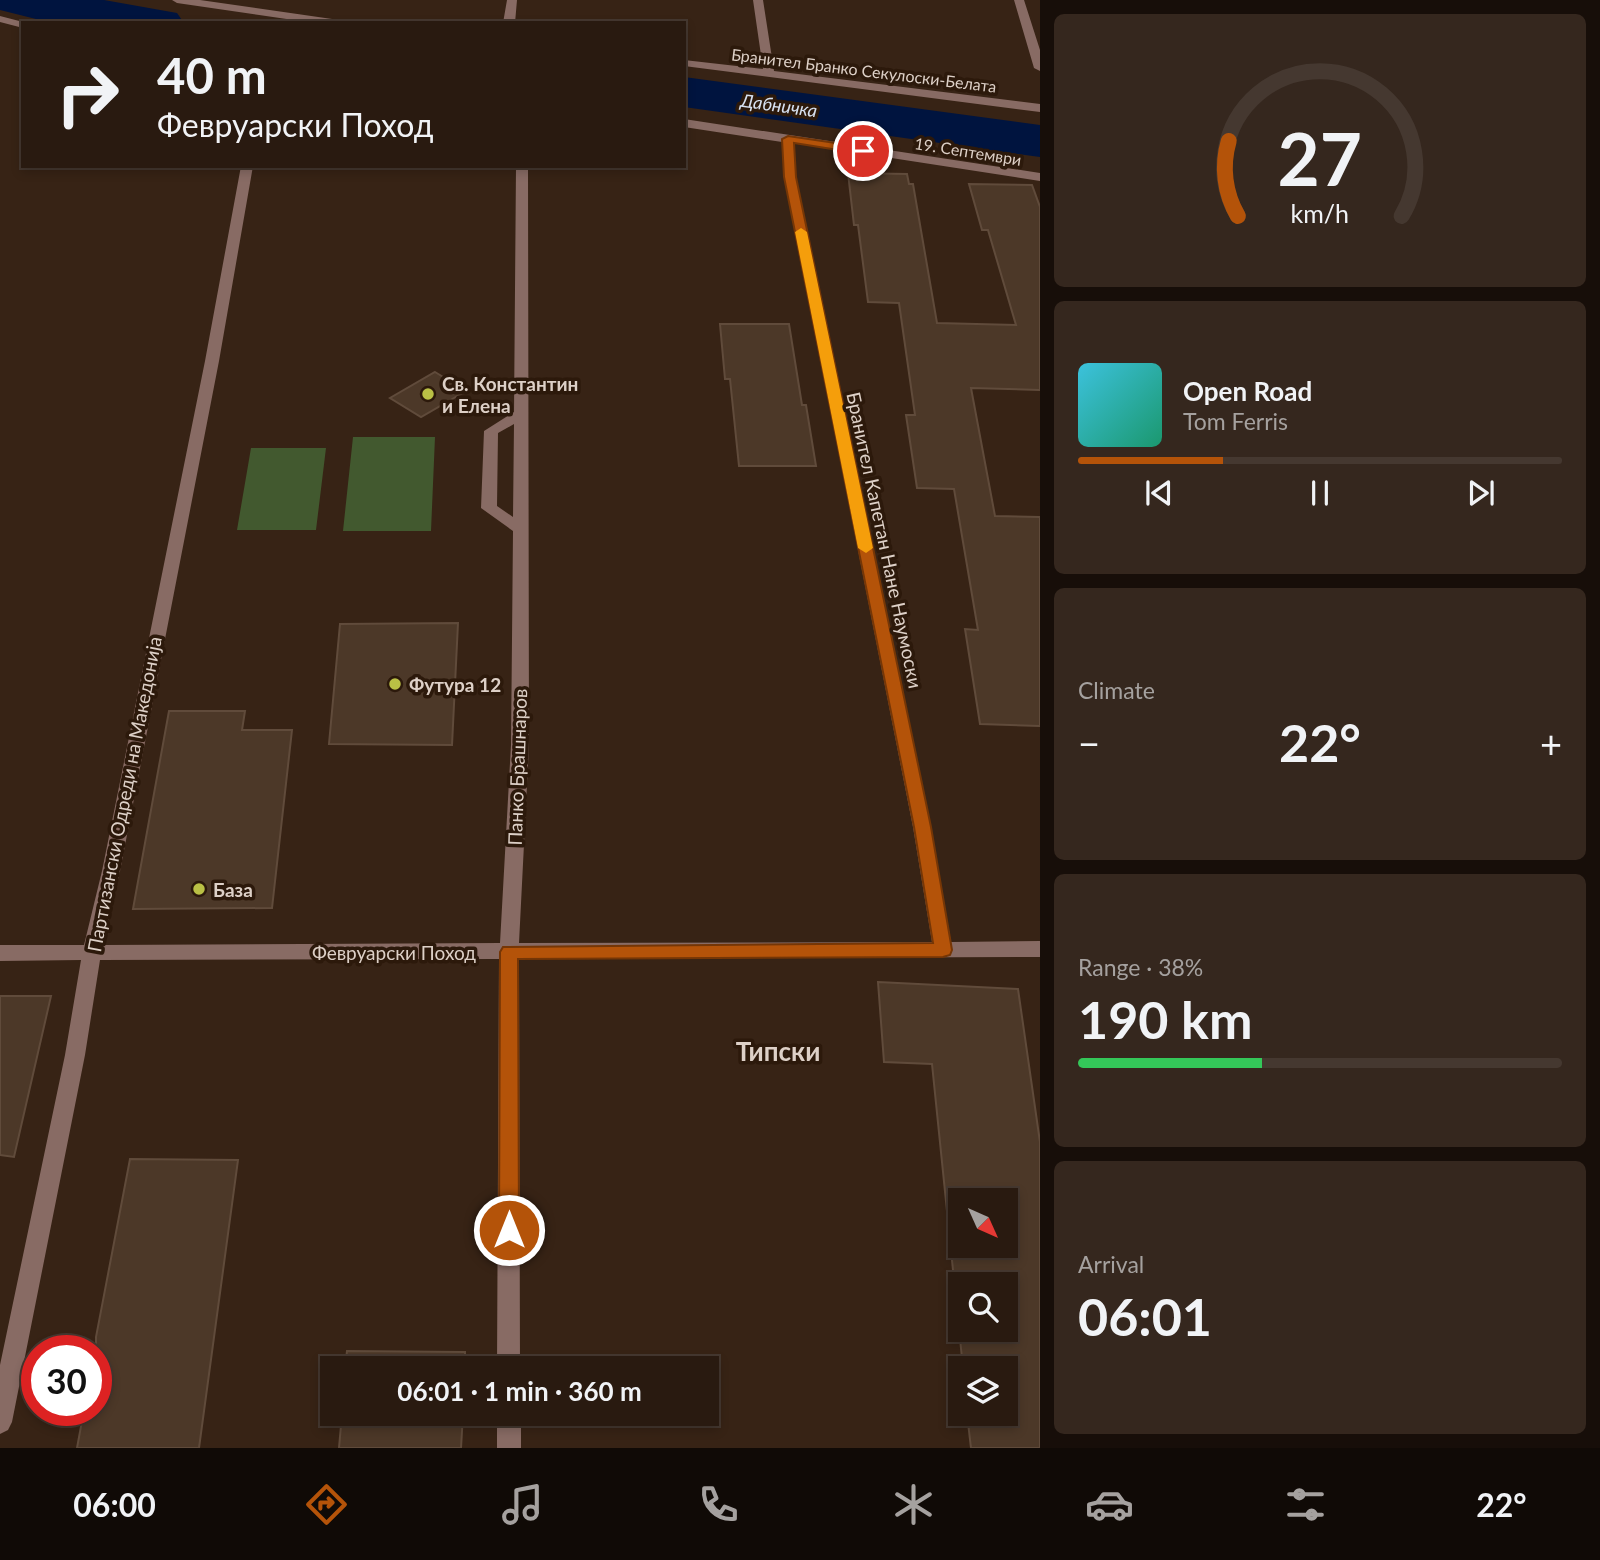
<!DOCTYPE html>
<html lang="en">
<head>
<meta charset="utf-8">
<style>
  body { margin:0; font-family:Lato,sans-serif; background:#35271e; color:#f1f3f6; height:100vh; display:flex; flex-direction:column; font-size:26px; white-space:nowrap }
  * { box-sizing:border-box; margin:0 }
  p { font-size:23px; color:#a5a19f }
  .icon { flex:none; width:38px; height:38px; fill:none; stroke:currentColor; stroke-width:2; stroke-linecap:round; stroke-linejoin:round }
  .map { position:relative; flex:1; overflow:hidden }
  .panel { display:flex; flex-direction:column; gap:14px; padding:14px; background:#170e09; width:560px }
  .panel>* { flex:none }
  .guide { position:absolute; left:21px; top:21px; width:665px; height:147px; border-radius:0px; box-shadow:0 4px 10px #0003,0 0 0 2px #453830; background:#291a10; color:#f1f3f6; overflow:hidden }
  .needle { width:46px; rotate:135deg }
  .buttons { position:absolute; left:948px; top:1188px; display:grid; gap:14px }
  .buttons a { display:grid; place-items:center; width:70px; height:70px; border-radius:0px; background:#291a10; box-shadow:0 4px 10px #0003,0 0 0 2px #453830; font-size:35px }
  .speed { position:absolute; left:21px; top:1335px; display:flex; gap:14px; font-size:35px; font-weight:700; text-align:center }
  .speed>* { display:grid; place-content:center; width:91px; height:91px; border-radius:50%; background:#291a10; box-shadow:0 4px 10px #0003,0 0 0 2px #453830; line-height:1 }
  .speed .limit { border:10px solid #d22; background:#fff; color:#111 }
  .pin { position:absolute; display:grid; place-items:center; width:60px; height:60px; color:#fff; margin:-30px; border:4px solid #fff; border-radius:50%; box-shadow:0 2px 7px #0007 }
  .me { position:absolute; width:77px; margin:-38px; rotate:0deg; stroke-linejoin:round; filter:drop-shadow(0 0 5px #0008) }
  .turn { display:flex; align-items:center; gap:24px; height:147px; padding:0 21px; font-size:32px }
  .turn .icon { width:91px; height:91px; stroke-width:2.5 }
  .turn b { display:block; font-size:49px; line-height:60px }
  .big { font-size:52px; font-weight:700; line-height:1.1 }
  .panel .card { flex:1; display:flex; flex-direction:column; justify-content:center; gap:10px; min-width:0; padding:0 24px; border-radius:10px; background:#35271e }
  .panel .dial { align-items:center; gap:0 }
  .dial svg { height:182px; overflow:visible; fill:none; stroke:#453830; stroke-width:7; stroke-linecap:round; text-anchor:middle }
  .dial text { fill:#f1f3f6; stroke:none }
  .song { display:flex; align-items:center; gap:21px }
  .cover { width:84px; height:84px; border-radius:10px; background:linear-gradient(135deg,hsl(190 70% 55%),hsl(160 70% 35%)) }
  .played { height:7px; border-radius:4px; background:linear-gradient(90deg,#b45309 30%,#453830 30%) }
  .keys { display:flex; justify-content:space-around; direction:ltr }
  .heat { display:flex; justify-content:space-between; align-items:center; font-size:38px; direction:ltr }
  .charge { height:10px; border-radius:5px; background:linear-gradient(90deg,#34c759 38%,#453830 0) }
  .trip { position:absolute; left:320px; top:1356px; width:399px; height:70px; border-radius:0px; background:#291a10; box-shadow:0 4px 10px #0003,0 0 0 2px #453830; font-weight:700; line-height:70px; text-align:center }
  .tabs { display:flex; height:112px; justify-content:space-around; align-items:center; background:#100a06; color:#a5a19f }
  .tabs .icon { width:49px; height:49px }
  .tabs .on { color:#b45309 }
  .tabs b { font-size:32px; color:#f1f3f6 }
  main { display:flex; flex:1; min-height:0 }
  .map>svg:first-child { display:block }
  .green { fill:#42592f }
  .lines { fill:none; stroke-linecap:round; stroke-linejoin:round }
  .river { fill:#00143f; fill-rule:evenodd }
  .building { fill:#4c3828; stroke:#604b3b; stroke-width:2; fill-rule:evenodd }
  .minor { fill:#886b64; fill-rule:evenodd }
  .route { fill:#b45309; stroke:#753606; stroke-width:2 }
  .slow { fill:#f59e0b }
  .poi-dot { fill:#bac045; stroke:#2c190b; stroke-width:2.5 }
  .labels { text-anchor:middle; dominant-baseline:central; stroke-width:7; stroke-linejoin:round; paint-order:stroke }
  .far-street-label { font-size:16px; fill:#ddd0c7; stroke:#2c190b }
  .far-water-label { font-size:18px; font-style:italic; fill:#d7e1f1; stroke:#2c190b }
  .poi-label { font-size:19px; font-weight:bold; fill:#ddd0c7; stroke:#2c190b; text-anchor:start }
  .street-label { font-size:19px; fill:#ddd0c7; stroke:#2c190b }
  .district-label { font-size:26px; font-weight:bold; fill:#ddd0c7; stroke:#2c190b }
</style>
</head>
<body>
<main>
<div class="map">
<svg width="1040" height="1448" viewBox="0 0 1040 1448">
  <rect width="100%" height="100%" fill="#372315"/>
  <path class="green" d="M353,437H435L431,531H343Z
    M251,448H326L316,530H237Z"/>
  <g class="lines">
    <path class="river" d="M0,0H104L177,13L184,23H52L0,10Z
      M684,77L1040,125V157L684,107Z"/>
  </g>
  <path class="building" d="M848,173L907,174L909,184H913L937,323L1016,325L988,230H982L969,184L1032,185L1040,207V390L971,388L995,516L1040,517V726L980,724L965,629L978,630L954,489L917,488L906,415H915L899,303L868,302L858,225H854Z
    M720,324H789L802,405H806L816,466H739L730,379H725Z
    M435,372L466,391L421,417L390,398Z
    M458,623L452,745L329,744L340,624Z
    M169,711H245L242,730H292L272,908L133,909Z
    M878,982L1018,989L1040,1142V1448H971L967,1414H1006V1368H963L932,1064L884,1062ZM961,1200H1006V1246H961ZM961,1284H1006V1330H961Z
    M0,996H51L14,1157L0,1155Z
    M130,1159L238,1160L199,1448H77L84,1410H96V1337Z
    M347,1351L465,1352V1368H345Z
    M342,1414H463L461,1448H339Z"/>
  <g class="lines">
    <path class="minor" d="M172,0H200L339,20L344,23H314L177,3Z
      M507,0H517L515,23H503Z
      M753,0H763L774,71L1040,104V112L684,66V60L763,69Z
      M1014,0H1024L1040,50V71L1034,68Z
      M0,16L27,23H23V28L0,22Z
      M684,119L1040,173V181L794,143L796,177L931,827L951,942L1040,941V957L519,959L520,1368H497L499,959L100,960L85,1055L12,1422L8,1430L0,1434V1365L65,1055L81,960L0,961V945H84L102,871L205,361L241,166H253L219,361L120,871L103,945L500,943L511,745L513,531L481,508L484,431L514,412L516,166H528L529,745L519,943L932,942L913,827L784,177L782,142L684,127ZM514,424L513,517L497,506L498,433Z
      M497,1414H521V1448H497Z"/>
  </g>
  <path class="route" d="M788,136L863,147L869,151L863,154L794,143L796,177L931,827L952,950L950,955L943,957L518,959L519,1230L516,1236L509,1239L502,1236L499,1230L500,952L503,947L933,943L914,827L784,177L782,139Z"/>
  <path class="slow" d="M801,228L807,232L873,548L866,553L858,548L795,232Z"/>
  <g class="poi-dot">
    <circle cx="428" cy="394" r="7"/>
    <circle cx="395" cy="684" r="7"/>
    <circle cx="199" cy="889" r="7"/>
  </g>
  <g class="labels">
    <g class="far-street-label">
      <text transform="translate(864 70) rotate(7)">Бранител Бранко Секулоски-Белата</text>
      <text transform="translate(968 151) rotate(9)">19. Септември</text>
    </g>
    <g class="far-water-label">
      <text transform="translate(779 105) rotate(8)">Дабничка</text>
    </g>
    <g class="poi-label">
      <text x="442" y="383">Св. Константин<tspan x="442" dy="22">и Елена</tspan></text>
      <text x="409" y="684">Футура 12</text>
      <text x="213" y="889">База</text>
    </g>
    <g class="street-label">
      <text transform="translate(885 540) rotate(78)">Бранител Капетан Нане Наумоски</text>
      <text transform="translate(517 767) rotate(-88)">Панко Брашнаров</text>
      <text transform="translate(124 794) rotate(-79)">Партизански Одреди на Македонија</text>
      <text x="394" y="952">Февруарски Поход</text>
    </g>
    <g class="district-label">
      <text x="778" y="1051">Типски</text>
    </g>
  </g>
</svg>
<div class="buttons">
<a><svg class="needle" viewBox="-14 -14 28 28"><path d="M0-13l5 13h-10z" fill="#e53935"/><path d="M0 13l5-13h-10z" fill="#a5a19f"/></svg></a>
<a><svg class="icon" aria-label="search" viewBox="0 0 24 24"><circle cx="10" cy="10" r="6"/><path d="M15 15l6 6"/></svg></a>
<a><svg class="icon" aria-label="layers" viewBox="0 0 24 24"><path d="M12 4l9 5-9 5-9-5zM3 14l9 5 9-5"/></svg></a>
</div>
<div class="speed"><div class="limit">30</div></div>
<div class="pin" style="left:863px;top:151px;background:#d93025"><svg class="icon" aria-label="arrive" viewBox="0 0 24 24"><path d="M6 21V4h12l-3 4 3 4H6"/></svg></div>
<svg class="me" style="left:509px;top:1230px" viewBox="-20 -20 40 40"><circle r="17" fill="#b45309" stroke="#fff" stroke-width="3"/><path d="M0-11L8 9 0 5-8 9z" fill="#fff"/></svg>
<div class="trip">06:01 · 1 min · 360 m</div>
<div class="guide">
<div class="turn"><svg class="icon" aria-label="right" viewBox="0 0 24 24"><path d="M7 20v-9h11M14 6l5 5-5 5"/></svg><div><b>40 m</b>Февруарски Поход</div></div>
</div>
</div>
<section class="panel">
<div class="card dial"><svg viewBox="0 0 100 80">
<path d="M14 69A42 42 0 1 1 86 69"/>
<path d="M14 69A42 42 0 0 1 10 36" stroke="#b45309"/>
<text x="50" y="56" font-size="32" font-weight="700">27</text>
<text x="50" y="72" font-size="11">km/h</text>
</svg></div>
<div class="card">
<div class="song"><i class="cover"></i><div><b>Open Road</b><p>Tom Ferris</p></div></div>
<div class="played"></div>
<div class="keys"><svg class="icon" aria-label="previous" viewBox="0 0 24 24"><path d="M18 5L8 12l10 7zM5 5v14"/></svg><svg class="icon" aria-label="pause" viewBox="0 0 24 24"><path d="M8 5v14M16 5v14"/></svg><svg class="icon" aria-label="next" viewBox="0 0 24 24"><path d="M6 5l10 7-10 7zM19 5v14"/></svg></div>
</div>
<div class="card"><p>Climate</p>
<div class="heat"><a>−</a><b class="big">22°</b><a>+</a></div>
</div>
<div class="card"><p>Range · 38%</p><b class="big">190 km</b><div class="charge"></div></div>
<div class="card"><p>Arrival</p><b class="big">06:01</b></div>
</section>
</main>
<nav class="tabs">
<b>06:00</b>
<svg class="icon on" aria-label="directions" viewBox="0 0 24 24"><path d="M12 3l9 9-9 9-9-9zM9 14v-3h6M13 9l2 2-2 2"/></svg>
<svg class="icon" aria-label="music" viewBox="0 0 24 24"><path d="M9 18V5l10-2v13"/><circle cx="6" cy="18" r="3"/><circle cx="16" cy="16" r="3"/></svg>
<svg class="icon" aria-label="phone" viewBox="0 0 24 24"><path d="M5 4h4l2 5-3 2q2 4 5 5l2-3 5 2v4C11 20 4 13 5 4z"/></svg>
<svg class="icon" aria-label="climate" viewBox="0 0 24 24"><path d="M12 3v18M4 7l16 10M4 17L20 7"/></svg>
<svg class="icon" aria-label="car" viewBox="0 0 24 24"><path d="M5 17H2v-5l4-1 3-4h7l3 4 3 1v5h-3M9 17h6M6 11h13"/><circle cx="7" cy="17" r="2"/><circle cx="17" cy="17" r="2"/></svg>
<svg class="icon" aria-label="filters" viewBox="0 0 24 24"><path d="M4 7h16M4 17h16"/><circle cx="9" cy="7" r="2"/><circle cx="15" cy="17" r="2"/></svg>
<b>22°</b>
</nav>
</body>
</html>
